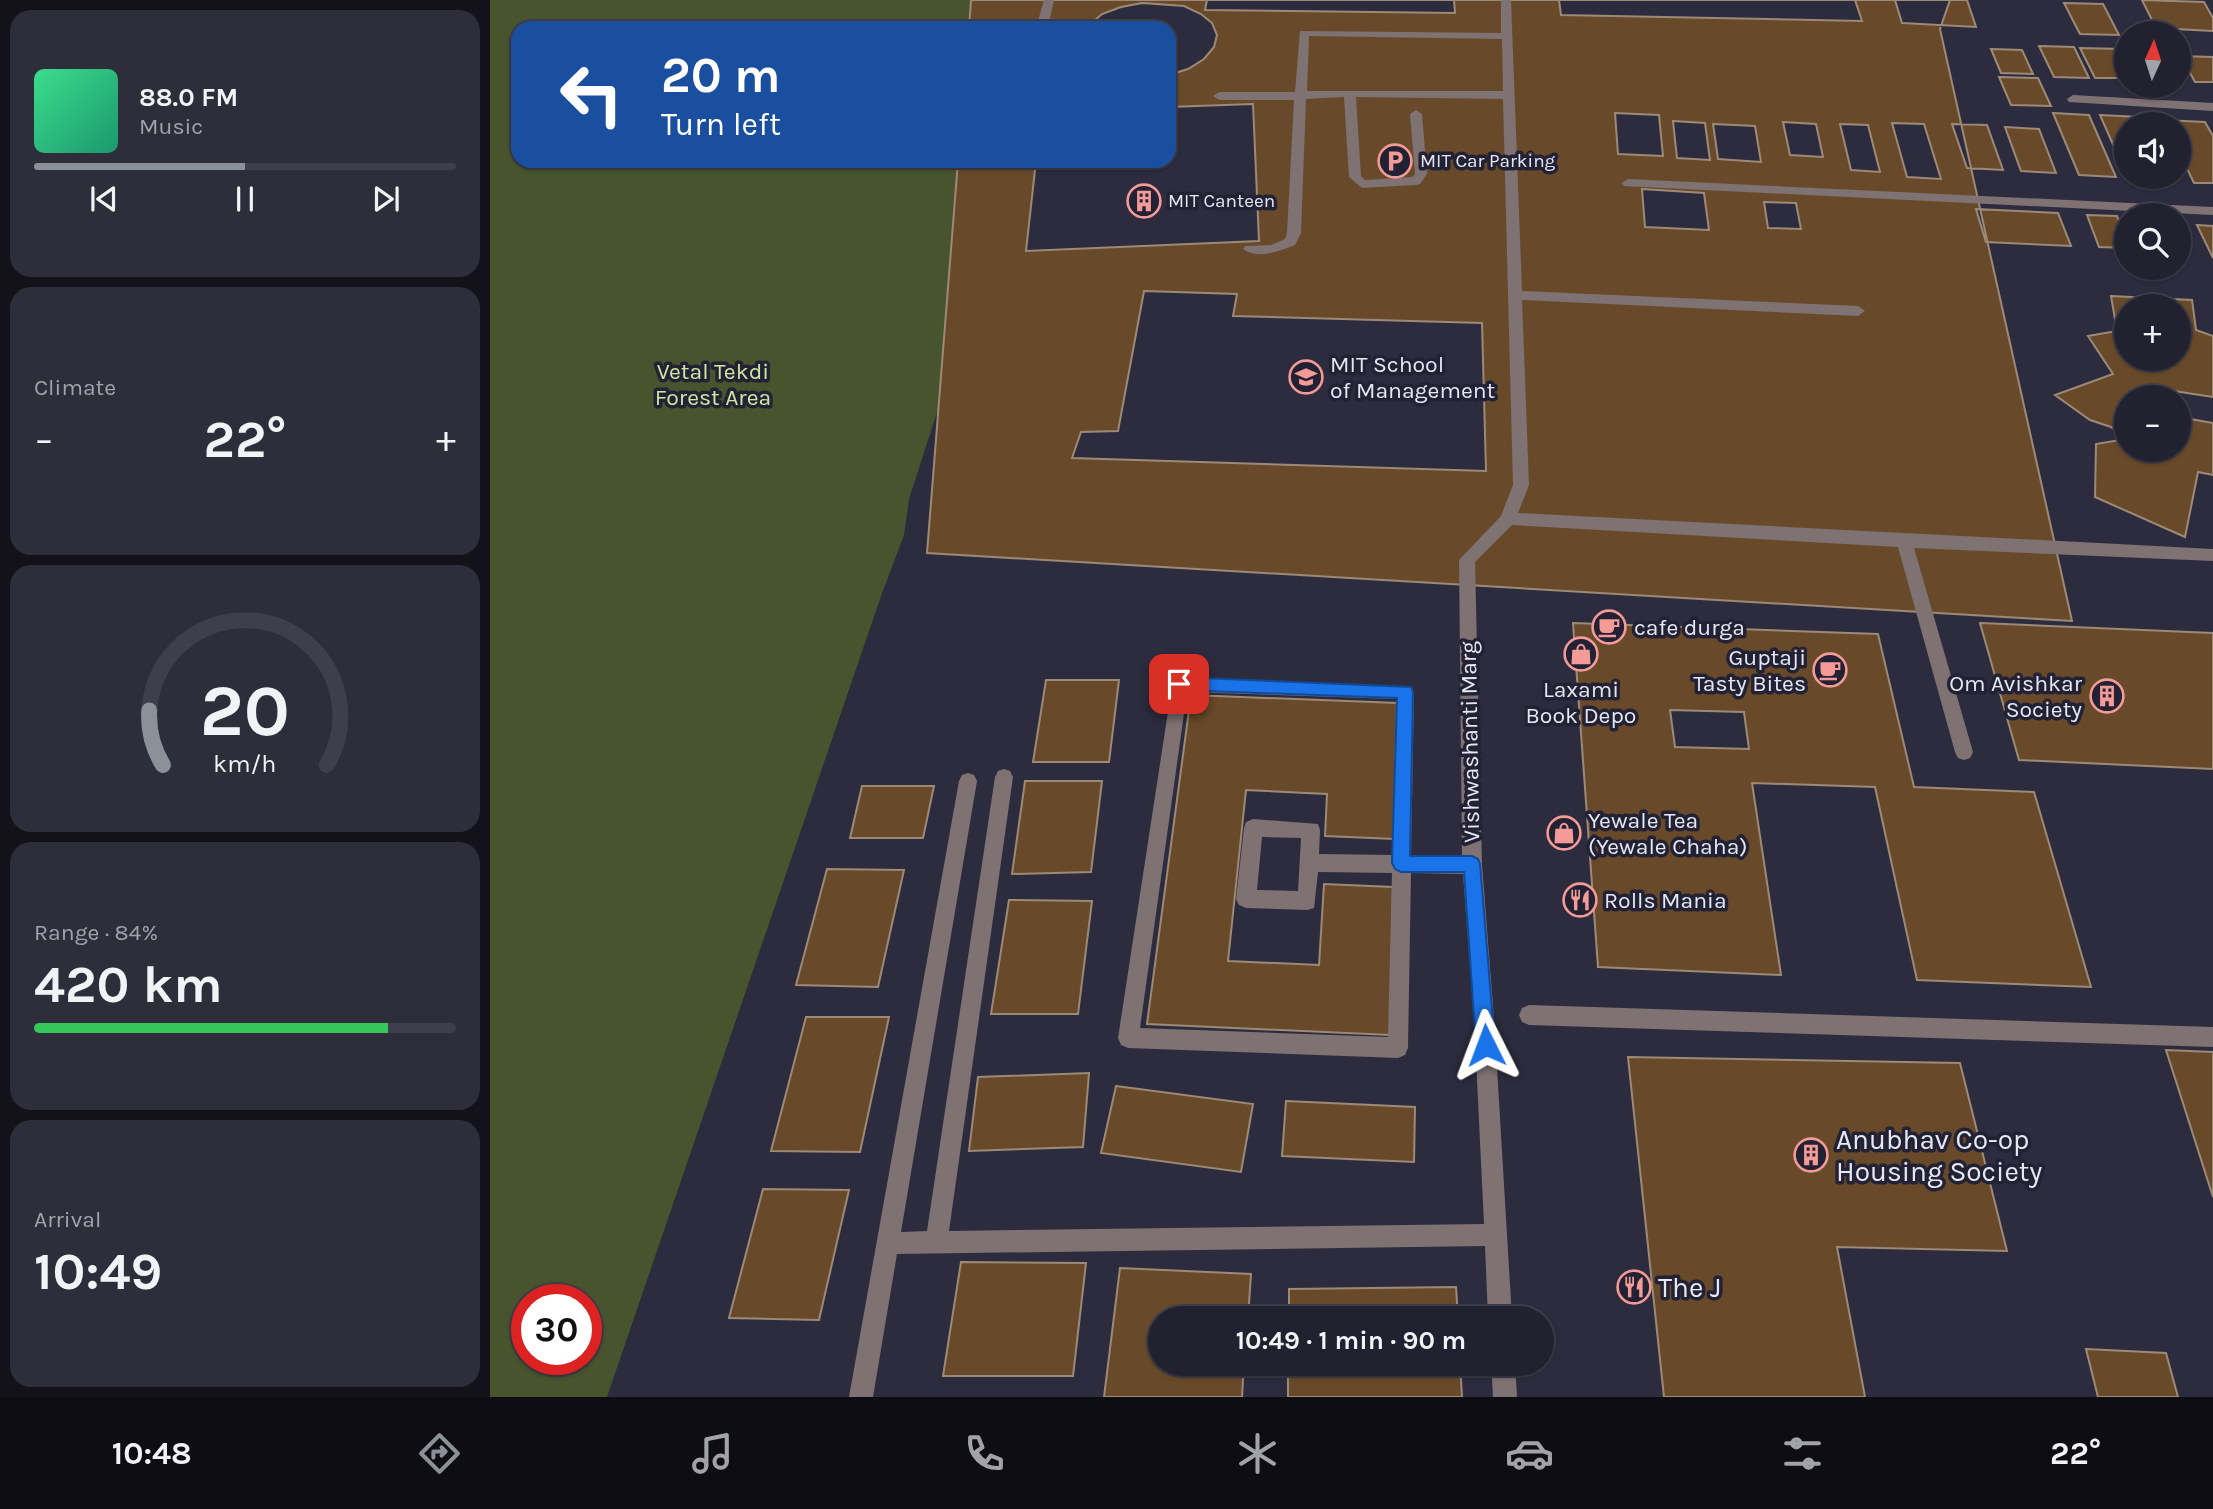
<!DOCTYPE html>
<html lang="en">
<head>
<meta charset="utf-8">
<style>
  body { margin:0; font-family:Karla,sans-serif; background:#2e2e3b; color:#f1f3f6; height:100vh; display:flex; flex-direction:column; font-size:26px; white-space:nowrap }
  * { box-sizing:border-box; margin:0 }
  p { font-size:23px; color:#a2a3aa }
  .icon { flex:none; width:38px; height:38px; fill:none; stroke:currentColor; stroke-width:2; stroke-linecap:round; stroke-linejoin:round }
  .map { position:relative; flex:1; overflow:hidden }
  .side { display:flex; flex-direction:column; gap:10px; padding:10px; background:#13121a; width:490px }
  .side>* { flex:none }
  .top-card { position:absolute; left:21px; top:21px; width:665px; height:147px; border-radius:21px; box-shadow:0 2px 5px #0004,0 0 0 2px #3f3e4b; background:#1a4fa0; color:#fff; overflow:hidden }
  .needle { width:46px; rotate:3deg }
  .controls { position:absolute; left:1624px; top:21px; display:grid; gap:14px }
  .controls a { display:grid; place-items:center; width:77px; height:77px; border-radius:50%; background:#22212f; box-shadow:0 2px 5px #0004,0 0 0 2px #3f3e4b; font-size:35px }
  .speed { position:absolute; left:21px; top:1284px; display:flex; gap:14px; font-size:35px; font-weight:700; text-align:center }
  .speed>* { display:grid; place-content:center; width:91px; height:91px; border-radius:50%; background:#22212f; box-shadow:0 2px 5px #0004,0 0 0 2px #3f3e4b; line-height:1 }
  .speed .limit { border:10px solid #d22; background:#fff; color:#111 }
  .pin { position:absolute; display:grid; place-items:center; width:60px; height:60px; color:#fff; margin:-30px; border-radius:14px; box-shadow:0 4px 10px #0006 }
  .me { position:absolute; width:77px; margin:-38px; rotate:357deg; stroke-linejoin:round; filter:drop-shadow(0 0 5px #0008) }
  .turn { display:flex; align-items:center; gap:24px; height:147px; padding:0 35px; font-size:32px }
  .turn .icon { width:91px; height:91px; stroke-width:2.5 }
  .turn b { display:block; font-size:49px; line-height:60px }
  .big { font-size:52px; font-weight:700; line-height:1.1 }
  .side .tile { flex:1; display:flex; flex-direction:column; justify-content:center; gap:10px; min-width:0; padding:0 24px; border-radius:21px; background:#2e2e3b }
  .side .dial { align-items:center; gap:0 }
  .dial svg { height:182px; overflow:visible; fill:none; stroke:#3f3e4b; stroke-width:7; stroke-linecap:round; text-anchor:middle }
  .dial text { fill:#f1f3f6; stroke:none }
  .song { display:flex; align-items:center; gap:21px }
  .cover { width:84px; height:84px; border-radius:10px; background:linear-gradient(135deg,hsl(150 70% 55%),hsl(160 70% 35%)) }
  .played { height:7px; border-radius:4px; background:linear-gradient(90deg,#8c9099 50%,#3f3e4b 50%) }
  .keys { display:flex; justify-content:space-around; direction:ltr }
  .heat { display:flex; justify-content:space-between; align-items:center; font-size:38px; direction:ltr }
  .charge { height:10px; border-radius:5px; background:linear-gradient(90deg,#34c759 84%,#3f3e4b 0) }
  .trip { position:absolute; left:658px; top:1306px; width:406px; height:70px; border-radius:35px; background:#22212f; box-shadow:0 2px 5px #0004,0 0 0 2px #3f3e4b; font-weight:700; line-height:70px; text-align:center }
  .dock { display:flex; height:112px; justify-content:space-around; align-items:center; background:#0e0d13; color:#a2a3aa }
  .dock .icon { width:49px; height:49px }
  .dock .current { color:#8c9099 }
  .dock b { font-size:32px; color:#f1f3f6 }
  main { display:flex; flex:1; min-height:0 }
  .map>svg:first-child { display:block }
  .green { fill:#48542e; fill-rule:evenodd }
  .building { fill:#684a2a; stroke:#9c8a77; stroke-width:2; fill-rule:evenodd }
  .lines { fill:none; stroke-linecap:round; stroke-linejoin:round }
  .minor { fill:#7f7273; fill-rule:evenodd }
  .route { fill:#1a73e8; stroke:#114b97; stroke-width:2 }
  .labels { text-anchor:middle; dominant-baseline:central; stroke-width:7; stroke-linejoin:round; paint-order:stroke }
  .far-poi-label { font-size:19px; fill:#e7e7f3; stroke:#232235; text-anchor:start }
  .poi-label { font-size:23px; fill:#e7e7f3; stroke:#232235; text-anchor:start }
  .park-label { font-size:23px; fill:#d0e6a2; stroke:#232235 }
  .street-label { font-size:23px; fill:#e7e7f3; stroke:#232235 }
  .near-poi-label { font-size:28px; fill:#e7e7f3; stroke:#232235; text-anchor:start }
</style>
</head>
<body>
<main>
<section class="side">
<div class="tile">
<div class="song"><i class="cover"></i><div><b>88.0 FM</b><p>Music</p></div></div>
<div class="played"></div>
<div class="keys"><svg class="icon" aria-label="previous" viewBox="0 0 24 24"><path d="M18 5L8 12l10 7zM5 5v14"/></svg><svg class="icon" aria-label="pause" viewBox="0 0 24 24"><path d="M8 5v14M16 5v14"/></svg><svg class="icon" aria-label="next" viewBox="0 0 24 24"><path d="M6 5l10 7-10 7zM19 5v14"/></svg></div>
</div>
<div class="tile"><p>Climate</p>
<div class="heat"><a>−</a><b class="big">22°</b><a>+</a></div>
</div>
<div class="tile dial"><svg viewBox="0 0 100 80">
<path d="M14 69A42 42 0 1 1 86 69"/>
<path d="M14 69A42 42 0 0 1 8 45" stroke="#8c9099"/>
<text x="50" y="56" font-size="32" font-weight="700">20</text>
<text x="50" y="72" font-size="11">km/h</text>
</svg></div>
<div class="tile"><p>Range · 84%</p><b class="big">420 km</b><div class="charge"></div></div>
<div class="tile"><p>Arrival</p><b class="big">10:49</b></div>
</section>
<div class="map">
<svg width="1723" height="1397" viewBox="0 0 1723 1397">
  <rect width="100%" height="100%" fill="#2d2c3f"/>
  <path class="green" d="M0,0H560L553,28H28V161H517L509,220L419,499L414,535L391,596L117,1397H0ZM37,1300H96V1360H37Z"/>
  <path class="building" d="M481,0H1460L1450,29L1582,621L437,553L468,161H679V28H479Z
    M717,0H964L965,13L715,10Z
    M1069,0H1365L1372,21L1071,15Z
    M1405,0H1477L1486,27L1412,23Z
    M1652,0L1714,2L1723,18V31L1666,28Z
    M652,3L694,6L711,14L722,23L727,35L724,47L714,59L698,69L679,75V28H596L612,14L631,7Z
    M1574,3L1613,4L1629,35L1590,34Z
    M1549,46L1584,47L1599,78L1564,77Z
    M1590,48L1633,49L1636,55V78H1605Z
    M1501,49L1532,50L1543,74L1511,73Z
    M1691,56L1723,57V82H1705Z
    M1509,77L1548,78L1561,106L1521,105Z
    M763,104L769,241L536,251L546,161H679V107Z
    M1125,113L1169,115L1173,156L1128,154Z
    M1563,113L1599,115L1626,177L1589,175Z
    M1610,115L1650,117L1653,124H1636V174Z
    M1673,120L1715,122L1723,136V183H1704L1689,152V124H1675Z
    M1183,121L1215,123L1220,160L1187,158Z
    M1293,122L1326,124L1333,157L1300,155Z
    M1402,123L1434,124L1451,179L1417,177Z
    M1223,124L1265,126L1271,162L1228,159Z
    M1350,124L1378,125L1390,172L1361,170Z
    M1462,124L1497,125L1513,170L1477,168Z
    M1515,127L1549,129L1566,173L1531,171Z
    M1637,177H1678L1681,182L1639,180Z
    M1152,189L1214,193L1219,230L1155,227Z
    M1274,202L1306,203L1311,229L1278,228Z
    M1486,209L1568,213L1581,246L1496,242Z
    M1597,215L1627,216L1636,238V248L1609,247Z
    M1707,225L1723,226V258Z
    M654,291L747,294L743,316L992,323L996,471L582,458L591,432L628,431Z
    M1621,296L1702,300L1706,330L1723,336V397L1671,389L1673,397H1636V450H1689V417L1723,423V475L1708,472L1695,537L1605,497L1606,444L1636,439L1621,427L1600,420L1565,395L1623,374L1598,336L1627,331ZM1636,306H1689V359H1636Z
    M1083,623L1388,634L1424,787L1544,792L1601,987L1427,980L1385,787L1262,783L1291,975L1108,967ZM1180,710L1254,712L1259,749L1185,747Z
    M1490,623L1723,633V769L1529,760Z
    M556,680H629L619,762H543Z
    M701,695L908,703L904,839L835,836L837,794L756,790L738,961L829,965L834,884L903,887L900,1035L657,1024Z
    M535,781H612L601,872L522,874Z
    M372,786H444L433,838H360Z
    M337,869L414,870L388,987L306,985Z
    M519,900L602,901L588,1014H501Z
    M316,1017H399L370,1152L281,1151Z
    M1676,1050L1723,1052V1197Z
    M1138,1057L1470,1063L1517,1251L1347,1247L1375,1397H1174Z
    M599,1073L593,1147L479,1151L488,1077Z
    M626,1086L763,1104L751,1172L611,1153Z
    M796,1101L925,1107L924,1162L792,1156Z
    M273,1189L359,1190L329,1320L239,1318Z
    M471,1262L596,1263L583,1376H453Z
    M630,1268L761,1274L758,1318H670V1363H754L752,1397H614Z
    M966,1287L968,1318H799V1289Z
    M1596,1349L1676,1353L1688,1397H1608Z
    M798,1363H970L972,1397H798Z"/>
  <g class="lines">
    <path class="minor" d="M554,0H564L558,28H546Z
      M1011,0H1021L1032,291L1368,306L1375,311L1368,316L1032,300L1039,485L1028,513L1723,549V561L1424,548L1483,752L1480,758L1474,760L1468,758L1465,752L1408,547L1022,525L985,562L992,865L1004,1018L1022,1318H998L995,1246L407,1254L383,1397H359L469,781L472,775L478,773L484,775L487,781L411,1232L437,1231L505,777L508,771L514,769L520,771L523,777L459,1231L994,1224L984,1018L973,874L921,873L918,1048L915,1055L908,1058L638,1048L631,1045L628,1038L683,679L689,677L921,687L924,692L921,855L972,856L969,560L1011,516L1023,485L1013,99L866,97L871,176L875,180L922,177L925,174L920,114L926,110L932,114L937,174L930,184L926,185L872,188L859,177L854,97L816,99L811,233L805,245C790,251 767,260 753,249L755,246L781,245L795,239L797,233L804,100H729L723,96L729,92H805L810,31L1011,33ZM819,36L1012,39L1013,91H817ZM697,692L906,699L902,855L829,854L830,830L828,824L763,819L756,822L754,828L746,899L749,905L756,908L817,910L824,908L828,872L902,873L898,1037L650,1028ZM772,837L811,838L808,891L767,890Z
      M1583,95L1723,103V111L1579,102L1577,99Z
      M1138,179L1723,207V215L1134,186L1132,183Z
      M1039,1005L1723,1027V1047L1039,1025L1032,1022L1029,1015L1032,1008Z
      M1001,1363H1025L1027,1397H1003Z"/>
  </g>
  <path class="route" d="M689,677L921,687L923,692L920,856H982L988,859L990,864L1005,1045L1002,1051L996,1054L989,1051L986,1045L974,872H911L905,869L902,863L907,698L689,690L683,688L681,684L683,679Z"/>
  <defs>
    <symbol id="parking-ring" viewBox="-11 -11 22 22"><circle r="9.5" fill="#232235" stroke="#f59b97" stroke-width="1.5"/><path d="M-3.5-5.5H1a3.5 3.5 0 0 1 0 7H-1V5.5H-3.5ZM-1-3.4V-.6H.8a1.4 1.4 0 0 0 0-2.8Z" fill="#f59b97"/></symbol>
    <symbol id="building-ring" viewBox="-11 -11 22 22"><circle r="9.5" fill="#232235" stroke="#f59b97" stroke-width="1.5"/><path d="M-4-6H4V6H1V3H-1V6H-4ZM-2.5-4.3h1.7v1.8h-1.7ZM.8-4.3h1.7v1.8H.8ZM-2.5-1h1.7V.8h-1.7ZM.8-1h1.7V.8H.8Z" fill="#f59b97"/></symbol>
    <symbol id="university-ring" viewBox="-11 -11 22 22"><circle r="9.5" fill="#232235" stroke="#f59b97" stroke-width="1.5"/><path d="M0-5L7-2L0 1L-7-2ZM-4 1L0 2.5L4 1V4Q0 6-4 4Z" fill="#f59b97"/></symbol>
    <symbol id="cafe-ring" viewBox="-11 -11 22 22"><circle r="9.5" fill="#232235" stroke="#f59b97" stroke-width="1.5"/><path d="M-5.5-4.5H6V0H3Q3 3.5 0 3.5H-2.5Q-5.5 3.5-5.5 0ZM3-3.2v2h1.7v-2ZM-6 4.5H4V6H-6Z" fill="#f59b97"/></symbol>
    <symbol id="shop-ring" viewBox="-11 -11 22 22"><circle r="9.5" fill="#232235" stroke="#f59b97" stroke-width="1.5"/><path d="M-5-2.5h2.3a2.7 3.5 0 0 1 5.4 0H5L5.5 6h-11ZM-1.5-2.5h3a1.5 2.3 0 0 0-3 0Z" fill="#f59b97"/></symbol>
    <symbol id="restaurant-ring" viewBox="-11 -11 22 22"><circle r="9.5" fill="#232235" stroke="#f59b97" stroke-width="1.5"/><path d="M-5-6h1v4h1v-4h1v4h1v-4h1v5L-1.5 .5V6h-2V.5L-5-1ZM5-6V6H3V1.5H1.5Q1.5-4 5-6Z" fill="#f59b97"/></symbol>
  </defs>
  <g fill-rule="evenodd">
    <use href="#parking-ring" x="886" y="142" width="38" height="38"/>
    <use href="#building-ring" x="635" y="182" width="38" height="38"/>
    <use href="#university-ring" x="797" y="358" width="38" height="38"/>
    <use href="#cafe-ring" x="1100" y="608" width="38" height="38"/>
    <use href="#shop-ring" x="1072" y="635" width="38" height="38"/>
    <use href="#cafe-ring" x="1321" y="651" width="38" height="38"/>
    <use href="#building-ring" x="1598" y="677" width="38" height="38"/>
    <use href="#shop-ring" x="1055" y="814" width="38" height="38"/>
    <use href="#restaurant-ring" x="1071" y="881" width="38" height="38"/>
    <use href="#building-ring" x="1302" y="1136" width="38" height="38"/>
    <use href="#restaurant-ring" x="1125" y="1268" width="38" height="38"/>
  </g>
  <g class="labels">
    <g class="far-poi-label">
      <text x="930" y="161">MIT Car Parking</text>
      <text x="678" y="201">MIT Canteen</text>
    </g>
    <g class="poi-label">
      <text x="840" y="364">MIT School<tspan x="840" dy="26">of Management</tspan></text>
      <text x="1144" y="627">cafe durga</text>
      <text x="1316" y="657" text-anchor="end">Guptaji<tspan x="1316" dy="26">Tasty Bites</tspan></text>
      <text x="1592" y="683" text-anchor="end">Om Avishkar<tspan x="1592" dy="26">Society</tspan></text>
      <text x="1091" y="689" text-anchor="middle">Laxami<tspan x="1091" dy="26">Book Depo</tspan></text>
      <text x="1098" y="820">Yewale Tea<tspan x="1098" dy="26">(Yewale Chaha)</tspan></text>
      <text x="1114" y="900">Rolls Mania</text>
    </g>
    <g class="park-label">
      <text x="223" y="371">Vetal Tekdi<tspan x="223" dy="26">Forest Area</tspan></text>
    </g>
    <g class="street-label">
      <text transform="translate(980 742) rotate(-91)">Vishwashanti Marg</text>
    </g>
    <g class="near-poi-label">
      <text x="1346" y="1139">Anubhav Co-op<tspan x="1346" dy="32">Housing Society</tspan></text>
      <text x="1168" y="1287">The J</text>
    </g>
  </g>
</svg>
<div class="controls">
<a><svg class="needle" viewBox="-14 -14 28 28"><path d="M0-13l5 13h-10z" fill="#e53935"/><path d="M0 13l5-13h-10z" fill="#a2a3aa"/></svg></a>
<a><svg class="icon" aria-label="sound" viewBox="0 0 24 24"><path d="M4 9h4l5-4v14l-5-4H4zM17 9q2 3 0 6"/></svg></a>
<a><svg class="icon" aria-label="search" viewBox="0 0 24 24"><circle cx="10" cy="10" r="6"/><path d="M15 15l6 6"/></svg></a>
<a>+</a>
<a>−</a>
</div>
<div class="speed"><div class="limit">30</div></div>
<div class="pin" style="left:689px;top:684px;background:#d93025"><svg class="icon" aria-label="arrive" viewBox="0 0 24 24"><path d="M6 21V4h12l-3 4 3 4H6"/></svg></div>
<svg class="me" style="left:996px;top:1045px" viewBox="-20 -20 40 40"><path d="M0-17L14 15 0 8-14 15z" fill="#1a73e8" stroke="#fff" stroke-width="4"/></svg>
<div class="trip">10:49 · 1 min · 90 m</div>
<div class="top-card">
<div class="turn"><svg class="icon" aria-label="left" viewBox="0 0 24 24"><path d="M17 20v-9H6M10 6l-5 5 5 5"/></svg><div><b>20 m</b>Turn left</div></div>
</div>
</div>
</main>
<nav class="dock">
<b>10:48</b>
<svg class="icon current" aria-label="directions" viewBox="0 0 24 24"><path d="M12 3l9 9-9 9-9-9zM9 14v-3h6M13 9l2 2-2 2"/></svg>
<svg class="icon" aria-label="music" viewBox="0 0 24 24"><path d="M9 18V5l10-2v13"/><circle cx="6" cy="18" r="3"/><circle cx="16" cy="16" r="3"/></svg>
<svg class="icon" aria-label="phone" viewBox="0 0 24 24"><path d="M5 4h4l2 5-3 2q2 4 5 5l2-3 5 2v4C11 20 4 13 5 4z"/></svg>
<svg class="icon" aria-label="climate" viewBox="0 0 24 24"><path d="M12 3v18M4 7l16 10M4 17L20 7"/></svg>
<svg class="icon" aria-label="car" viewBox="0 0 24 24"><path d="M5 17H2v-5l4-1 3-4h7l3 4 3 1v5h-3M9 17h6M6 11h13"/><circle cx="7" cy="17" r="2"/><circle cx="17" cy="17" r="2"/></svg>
<svg class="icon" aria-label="filters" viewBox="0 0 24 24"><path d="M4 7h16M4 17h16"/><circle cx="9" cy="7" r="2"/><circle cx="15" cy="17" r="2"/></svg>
<b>22°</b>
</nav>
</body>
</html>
